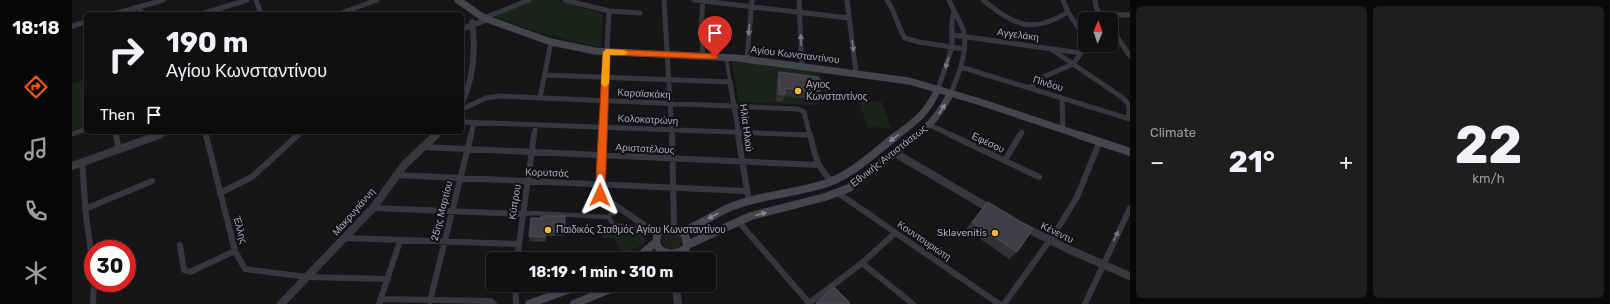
<!DOCTYPE html>
<html lang="en">
<head>
<meta charset="utf-8">
<style>
  body { margin:0; font-family:Rubik,sans-serif; background:#1e1e20; color:#f1f3f6; height:100vh; display:flex; flex-direction:column; font-size:15px; white-space:nowrap }
  * { box-sizing:border-box; margin:0 }
  p { font-size:13px; color:#9c9d9f }
  .icon { flex:none; width:22px; height:22px; fill:none; stroke:currentColor; stroke-width:2; stroke-linecap:round; stroke-linejoin:round }
  .map { position:relative; flex:1; overflow:hidden }
  .panel { display:flex; flex-direction:column; gap:6px; padding:6px; background:#09090a; width:480px }
  .panel>* { flex:none }
  .hud { position:absolute; left:12px; top:12px; width:380px; height:122px; border-radius:6px; box-shadow:0 1px 3px #0004,0 0 0 1px #303032; background:#101012; color:#f1f3f6; overflow:hidden }
  .needle { width:26px; rotate:2deg }
  .controls { position:absolute; left:1006px; top:12px; display:grid; gap:8px }
  .controls a { display:grid; place-items:center; width:40px; height:40px; border-radius:6px; background:#101012; box-shadow:0 1px 3px #0004,0 0 0 1px #303032; font-size:20px }
  .speed { position:absolute; left:12px; top:240px; display:flex; gap:8px; font-size:20px; font-weight:700; text-align:center }
  .speed>* { display:grid; place-content:center; width:52px; height:52px; border-radius:50%; background:#101012; box-shadow:0 1px 3px #0004,0 0 0 1px #303032; line-height:1 }
  .speed .limit { border:6px solid #d22; background:#fff; color:#111 }
  .pin { position:absolute; display:grid; place-items:center; width:34px; height:34px; color:#fff; margin:-41px -17px; border-radius:50% 50% 50% 0; rotate:-45deg; box-shadow:0 0 4px #0007 }
  .pin .icon { rotate:45deg }
  .me { position:absolute; width:44px; margin:-22px; rotate:1deg; stroke-linejoin:round; filter:drop-shadow(0 0 3px #0008) }
  .turn { display:flex; align-items:center; gap:14px; height:84px; padding:0 16px; font-size:18px }
  .turn .icon { width:52px; height:52px; stroke-width:2.5 }
  .turn b { display:block; font-size:28px; line-height:34px }
  .then { display:flex; align-items:center; height:38px; padding:0 16px; background:#0003; gap:8px; font-size:15px }
  .big { font-size:30px; font-weight:700; line-height:1.1 }
  .panel .widget { flex:1; display:flex; flex-direction:column; justify-content:center; gap:6px; min-width:0; padding:0 14px; border-radius:6px; background:#1e1e20 }
  .panel .dial { align-items:center; gap:0 }
  .dial b { font-size:52px; line-height:1 }
  .heat { display:flex; justify-content:space-between; align-items:center; font-size:22px; direction:ltr }
  .panel .tiles { flex:1; display:grid; gap:6px; grid-template-columns:repeat(2,1fr) }
  .trip { position:absolute; left:414px; top:252px; width:230px; height:40px; border-radius:6px; background:#101012; box-shadow:0 1px 3px #0004,0 0 0 1px #303032; font-weight:700; line-height:40px; text-align:center }
  main { display:flex; flex:1; min-height:0 }
  .tabs { display:flex; flex-direction:column; width:72px; justify-content:space-around; align-items:center; background:#060607; color:#9c9d9f }
  .tabs .icon { width:28px; height:28px }
  .tabs .current { color:#ea580c }
  .tabs b { font-size:18px; color:#f1f3f6 }
  .map>svg:first-child { display:block }
  .green { fill:#1c231d }
  .lines { fill:none; stroke-linecap:round; stroke-linejoin:round }
  .pedestrian-far1 { stroke:#37383d; stroke-width:3.5 }
  .pedestrian { stroke:#37383d; stroke-width:4.5 }
  .minor-far1 { stroke:#37383d; stroke-width:5 }
  .minor { stroke:#37383d; stroke-width:6 }
  .tertiary-far1 { stroke:#37383d; stroke-width:6 }
  .tertiary { stroke:#37383d; stroke-width:8 }
  .secondary-far1 { stroke:#45464d; stroke-width:7 }
  .secondary { stroke:#45464d; stroke-width:8 }
  .wall { fill:#323236 }
  .shaded-wall { fill:#212124 }
  .building { fill:#3f3f44; stroke:#4f5056 }
  .oneway { fill:#757881 }
  .oneway2 { fill:#858893 }
  .route { fill:#ea580c; stroke:#983908 }
  .slow { fill:#f59e0b }
  .poi-dot { fill:#f0bb36; stroke:#111113; stroke-width:1.5 }
  .labels { text-anchor:middle; dominant-baseline:central; stroke-width:4; stroke-linejoin:round; paint-order:stroke }
  .street-label { font-size:10px; fill:#a8acb8; stroke:#111113 }
  .poi-label { font-size:10px; fill:#a8acb8; stroke:#111113; text-anchor:start }
</style>
</head>
<body>
<main>
<nav class="tabs">
<b>18:18</b>
<svg class="icon current" aria-label="directions" viewBox="0 0 24 24"><path d="M12 3l9 9-9 9-9-9zM9 14v-3h6M13 9l2 2-2 2"/></svg>
<svg class="icon" aria-label="music" viewBox="0 0 24 24"><path d="M9 18V5l10-2v13"/><circle cx="6" cy="18" r="3"/><circle cx="16" cy="16" r="3"/></svg>
<svg class="icon" aria-label="phone" viewBox="0 0 24 24"><path d="M5 4h4l2 5-3 2q2 4 5 5l2-3 5 2v4C11 20 4 13 5 4z"/></svg>
<svg class="icon" aria-label="climate" viewBox="0 0 24 24"><path d="M12 3v18M4 7l16 10M4 17L20 7"/></svg>
</nav>
<div class="map">
<svg width="1058" height="304" viewBox="0 0 1058 304">
  <rect width="100%" height="100%" fill="#161618"/>
  <path class="green" d="M462,0H486L531,14L529,47C491,41 456,29 420,16Z
    M660,62L693,64L746,71L757,90L753,99L742,105L667,102Z
    M14,79V125L0,130V83Z
    M787,101L810,102L819,128L795,127Z
    M567,226L575,232L572,244L552,254L541,238L538,239L536,237L532,239L528,232L537,228L560,230Z
    M590 240a10 10 0 1 1 20 0a10 10 0 1 1-20 0Z"/>
  <g class="lines">
    <path class="pedestrian-far1" d="M654,57L658,82"/>
    <path class="pedestrian" d="M451,214L462,213L536,217L546,208
      M536,217L542,225L564,228"/>
    <path class="minor-far1" d="M184,0L189,14
      M493,0L537,11L568,13
      M592,0L600,136
      M622,0L777,18
      M631,0L629,27L631,56
      M727,0L730,66
      M775,0L784,73
      M815,0C824,13 825,26 833,38L847,42L892,49
      M877,0C881,10 887,19 891,29C897,50 887,73 879,93
      M911,0C942,25 960,35 996,12
      M991,0L996,12L1013,38
      M1023,0L1024,7L1031,19
      M68,7L69,14
      M42,14L91,0
      M129,14L175,0
      M267,14L305,0
      M1027,14L1058,15
      M412,18L457,0
      M0,26L14,22
      M1039,28L1058,56
      M881,35L1009,53
      M979,49L1051,98L1057,105V118
      M675,59L680,0
      M889,67L1058,119
      M472,75L658,82L667,136
      M959,88L964,80L1001,64L1015,45
      M866,89L880,47V20L882,12
      M468,98L479,42
      M990,98L991,129
      M390,109L414,98L427,96L726,109L732,112L738,136
      M390,122L738,135
      M858,125L881,136
      M43,132L44,136
      M133,132L134,136
      M0,134L14,129
      M225,136L229,132
      M399,136L402,122
      M462,136L464,124
      M530,136L537,11
      M948,136L950,132"/>
    <path class="minor" d="M44,135L47,150
      M134,135L163,251L173,269L235,277L316,279
      M530,135L527,194L585,234
      M600,135L602,227
      M666,135L677,202
      M738,135C743,154 744,167 760,181
      M879,135L967,177
      M351,147L746,165
      M933,160L948,135
      M10,162L14,216L21,267
      M323,175L675,191
      M148,193L180,177L226,135
      M766,193L927,304
      M301,208L451,214
      M13,209L80,181
      M666,221L738,304
      M273,238L446,244
      M108,245L112,270L118,272L163,251
      M445,259L462,135
      M790,263L841,304
      M443,285L444,304
      M309,299L419,301L422,304
      M358,301L399,135
      M21,304L22,283
      M307,304L328,241
      M736,304L790,263L823,233
      M932,304L983,233L1005,197L1028,141
      M1013,304L1058,208"/>
    <path class="tertiary-far1" d="M390,29L416,19
      M390,103C402,77 404,50 400,22
      M84,136L95,132
      M363,136L367,132"/>
    <path class="tertiary" d="M823,153L920,210
      M0,166L87,135
      M952,227L998,250L1058,276
      M604,285L606,304
      M209,304L301,208L333,164L364,135"/>
    <path class="secondary-far1" d="M386,0L412,18L479,42L523,51L665,58L837,81L905,101L1010,136
      M824,136C845,120 855,113 866,89
      M844,136C860,124 869,111 879,93"/>
    <path class="secondary" d="M1007,135L1058,152
      M597,227C609,229 617,235 614,248C599,260 577,251 587,231Z
      M610,231C626,226 639,216 654,209C683,196 718,194 749,185C778,177 802,153 825,135
      M615,245L679,216L753,197L777,188L845,135
      M564,259L584,242
      M457,304L509,285
      M502,304L548,285"/>
  </g>
  <path class="wall" d="M707,72L748,94H747L745,98L742,100L713,96L710,102L704,101L705,80Z
    M916,202L945,252L937,259L894,229L910,209Z
    M494,222L492,236H475L474,242L458,241L457,236Z"/>
  <path class="shaded-wall" d="M751,86L745,98L742,100L745,92L748,88Z
    M493,216L494,222L492,236V231Z
    M474,231L475,236L474,242L473,237Z"/>
  <path class="building" d="M707,72L746,77L751,86L748,88V91L745,92L713,88V94H707Z
    M916,202L961,229L945,252L900,222Z
    M469,216H493L492,231H474L473,237L457,236L459,218H469Z
    M762,287L778,303L776,304H746L744,303Z"/>
  <defs><path id="oneway-solid" d="M-6-.8H1V-3.2L6.5 0L1 3.2V.8H-6Z"/></defs>
  <g class="oneway">
    <use href="#oneway-solid" transform="translate(677 30) rotate(95)"/>
    <use href="#oneway-solid" transform="translate(729 40) rotate(-92)"/>
    <use href="#oneway-solid" transform="translate(781 46) rotate(82)"/>
    <use href="#oneway-solid" transform="translate(875 63) rotate(108)"/>
    <use href="#oneway-solid" transform="translate(1044 236) rotate(-64)"/>
  </g>
  <g class="oneway2">
    <use href="#oneway-solid" transform="translate(870 109) rotate(-57)"/>
    <use href="#oneway-solid" transform="translate(822 138) rotate(143)"/>
    <use href="#oneway-solid" transform="translate(689 214) rotate(-15)"/>
    <use href="#oneway-solid" transform="translate(641 216) rotate(152)"/>
  </g>
  <path class="route" d="M534,49L643,54L647,57L643,59L538,55L533,195L531,198H525L523,195L531,52Z"/>
  <path class="slow" d="M534,49L552,50L556,53L552,55H538L537,84L533,87L529,84L531,52Z"/>
  <g class="poi-dot">
    <circle cx="726" cy="91" r="4"/>
    <circle cx="476" cy="230" r="4"/>
    <circle cx="923" cy="233" r="4"/>
  </g>
  <g class="labels">
    <g class="street-label">
      <text transform="translate(946 35) rotate(8)">Αγγελάκη</text>
      <text transform="translate(723 55) rotate(7)">Αγίου Κωνσταντίνου</text>
      <text transform="translate(976 84) rotate(17)">Πίνδου</text>
      <text transform="translate(572 94) rotate(3)">Καραϊσκάκη</text>
      <text transform="translate(576 120) rotate(3)">Κολοκοτρώνη</text>
      <text transform="translate(674 128) rotate(82)">Ηλία Ηλιού</text>
      <text transform="translate(916 143) rotate(25)">Εφέσου</text>
      <text transform="translate(573 149) rotate(3)">Αριστοτέλους</text>
      <text transform="translate(817 156) rotate(-38)">Εθνικής Αντιστάσεως</text>
      <text transform="translate(475 173) rotate(2)">Κορυτσάς</text>
      <text transform="translate(443 202) rotate(-81)">Κύπρου</text>
      <text transform="translate(370 211) rotate(-76)">25ης Μαρτίου</text>
      <text transform="translate(282 212) rotate(-49)">Μακρυγιάννη</text>
      <text transform="translate(168 230) rotate(75)">Έλλης</text>
      <text transform="translate(985 233) rotate(26)">Κένεντυ</text>
      <text transform="translate(852 241) rotate(34)">Κουντουριώτη</text>
    </g>
    <g class="poi-label">
      <text x="734" y="85">Αγιος<tspan x="734" dy="12">Κωνσταντίνος</tspan></text>
      <text x="484" y="230">Παιδικός Σταθμός Αγίου Κωνσταντίνου</text>
      <text x="915" y="233" text-anchor="end">Sklavenitis</text>
    </g>
  </g>
</svg>
<div class="controls">
<a><svg class="needle" viewBox="-14 -14 28 28"><path d="M0-13l5 13h-10z" fill="#e53935"/><path d="M0 13l5-13h-10z" fill="#9c9d9f"/></svg></a>
</div>
<div class="speed"><div class="limit">30</div></div>
<div class="pin" style="left:643px;top:57px;background:#d93025"><svg class="icon" aria-label="arrive" viewBox="0 0 24 24"><path d="M6 21V4h12l-3 4 3 4H6"/></svg></div>
<svg class="me" style="left:528px;top:195px" viewBox="-20 -20 40 40"><path d="M0-17L14 15 0 8-14 15z" fill="#ea580c" stroke="#fff" stroke-width="4"/></svg>
<div class="trip">18:19 · 1 min · 310 m</div>
<div class="hud">
<div class="turn"><svg class="icon" aria-label="right" viewBox="0 0 24 24"><path d="M7 20v-9h11M14 6l5 5-5 5"/></svg><div><b>190 m</b>Αγίου Κωνσταντίνου</div></div>
<div class="then">Then<svg class="icon" aria-label="arrive" viewBox="0 0 24 24"><path d="M6 21V4h12l-3 4 3 4H6"/></svg></div>
</div>
</div>
<section class="panel">
<div class="tiles">
<div class="widget"><p>Climate</p>
<div class="heat"><a>−</a><b class="big">21°</b><a>+</a></div>
</div>
<div class="widget dial"><b>22</b><p>km/h</p></div>
</div>
</section>
</main>
</body>
</html>
